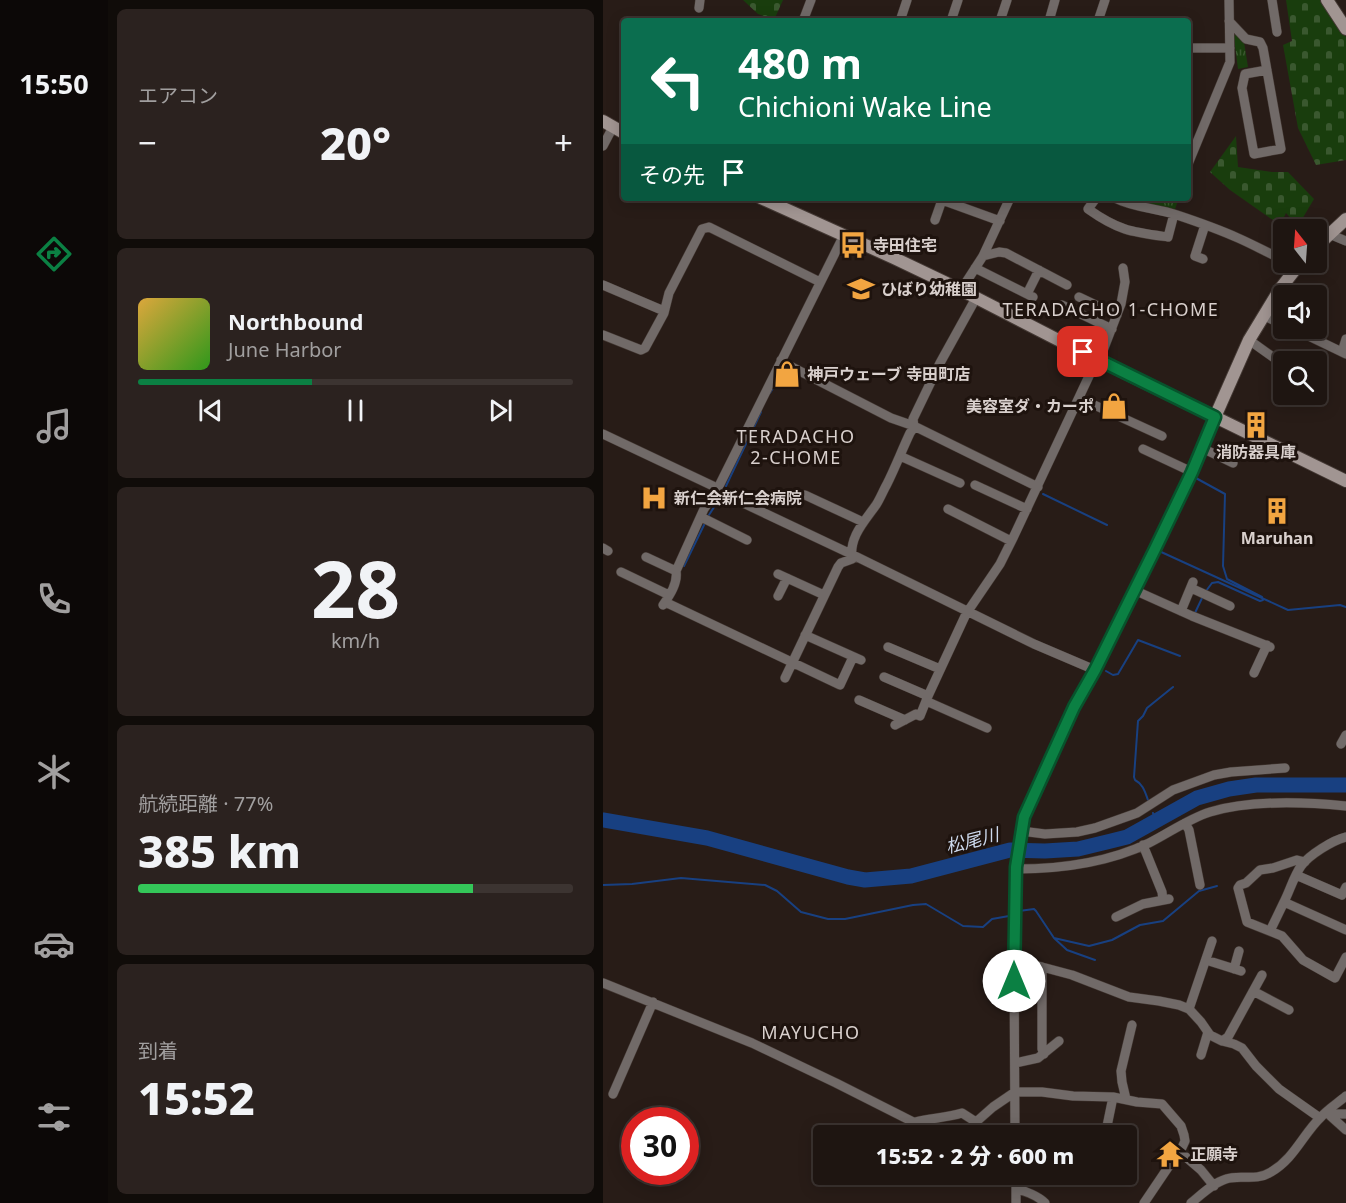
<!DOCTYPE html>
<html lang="ja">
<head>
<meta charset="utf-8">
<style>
  body { margin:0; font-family:"Noto Sans","Noto Sans JP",sans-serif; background:#2b221f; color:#f1f3f6; height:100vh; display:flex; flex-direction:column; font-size:22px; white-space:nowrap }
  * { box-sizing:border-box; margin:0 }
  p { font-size:20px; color:#a19f9f }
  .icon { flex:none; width:33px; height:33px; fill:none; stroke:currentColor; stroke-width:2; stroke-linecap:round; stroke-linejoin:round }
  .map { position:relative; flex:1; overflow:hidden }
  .details { display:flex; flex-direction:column; gap:9px; padding:9px; background:#100c09; width:495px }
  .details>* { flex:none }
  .guide { position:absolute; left:18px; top:18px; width:570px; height:183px; border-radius:6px; box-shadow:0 3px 15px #0003,0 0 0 2px #3c3431; background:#0b6e4f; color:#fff; overflow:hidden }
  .needle { width:39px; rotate:343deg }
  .fabs { position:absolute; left:670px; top:219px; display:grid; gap:12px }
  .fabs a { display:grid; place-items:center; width:54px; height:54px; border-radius:6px; background:#1e1511; box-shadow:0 3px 15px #0003,0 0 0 2px #3c3431; font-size:30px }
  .speed { position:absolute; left:18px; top:1107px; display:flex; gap:12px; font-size:30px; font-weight:700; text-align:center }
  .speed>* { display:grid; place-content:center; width:78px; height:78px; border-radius:50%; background:#1e1511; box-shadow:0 3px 15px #0003,0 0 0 2px #3c3431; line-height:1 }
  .speed .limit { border:9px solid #d22; background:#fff; color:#111 }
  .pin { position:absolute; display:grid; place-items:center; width:51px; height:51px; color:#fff; margin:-26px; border-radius:12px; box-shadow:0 3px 9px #0006 }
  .me { position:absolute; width:66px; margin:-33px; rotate:0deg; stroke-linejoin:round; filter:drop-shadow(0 0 4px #0008) }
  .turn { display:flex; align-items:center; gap:21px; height:126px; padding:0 18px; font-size:27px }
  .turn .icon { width:78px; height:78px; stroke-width:2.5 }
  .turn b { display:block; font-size:42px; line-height:51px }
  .then { display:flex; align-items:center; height:57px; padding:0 18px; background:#0003; gap:12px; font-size:22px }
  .big { font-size:45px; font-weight:800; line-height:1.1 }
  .details .widget { flex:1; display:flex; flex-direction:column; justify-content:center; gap:9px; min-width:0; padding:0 21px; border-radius:9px; background:#2b221f }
  .details .dial { align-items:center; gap:0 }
  .dial b { font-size:78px; line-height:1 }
  .song { display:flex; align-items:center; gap:18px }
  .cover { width:72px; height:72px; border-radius:9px; background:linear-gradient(135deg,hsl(40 70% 55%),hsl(110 70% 35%)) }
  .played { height:6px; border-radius:3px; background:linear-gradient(90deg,#0b8043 40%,#3c3431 40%) }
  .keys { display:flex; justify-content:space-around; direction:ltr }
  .heat { display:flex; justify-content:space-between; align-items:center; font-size:33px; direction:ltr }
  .charge { height:9px; border-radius:4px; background:linear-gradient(90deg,#34c759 77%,#3c3431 0) }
  .trip { position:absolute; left:210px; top:1125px; width:324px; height:60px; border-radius:6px; background:#1e1511; box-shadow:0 3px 15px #0003,0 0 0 2px #3c3431; font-weight:800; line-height:60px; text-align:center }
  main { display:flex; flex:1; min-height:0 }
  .tab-bar { display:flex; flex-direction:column; width:108px; justify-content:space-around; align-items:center; background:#0c0807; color:#a19f9f }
  .tab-bar .icon { width:42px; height:42px }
  .tab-bar .on { color:#0b8043 }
  .tab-bar b { font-size:27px; color:#f1f3f6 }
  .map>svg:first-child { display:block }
  .cemetery { fill:url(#cemetery-stones) }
  .park { fill:url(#park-tufts) }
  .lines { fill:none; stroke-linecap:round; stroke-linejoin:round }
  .stream { stroke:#184081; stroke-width:2 }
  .river { stroke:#184081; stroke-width:15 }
  .street-casing { stroke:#443934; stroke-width:10 }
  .secondary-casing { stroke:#443934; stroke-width:14 }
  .street { stroke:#716a68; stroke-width:9 }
  .secondary { stroke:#a19592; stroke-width:12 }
  .route-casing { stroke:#07532c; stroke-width:15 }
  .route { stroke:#0b8043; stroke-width:10 }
  .labels { text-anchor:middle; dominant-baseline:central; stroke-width:6; stroke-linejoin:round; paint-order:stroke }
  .poi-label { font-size:16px; font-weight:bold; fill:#d9d0cd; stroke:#1e130e; text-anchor:start }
  .neighbourhood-label { font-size:18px; letter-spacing:1.5px; fill:#d9d0cd; stroke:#1e130e }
  .water-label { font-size:18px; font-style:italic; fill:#cdd9ec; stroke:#1e130e }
</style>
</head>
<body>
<main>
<nav class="tab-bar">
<b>15:50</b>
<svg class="icon on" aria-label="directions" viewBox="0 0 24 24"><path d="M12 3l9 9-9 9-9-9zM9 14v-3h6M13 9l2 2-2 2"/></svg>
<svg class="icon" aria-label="music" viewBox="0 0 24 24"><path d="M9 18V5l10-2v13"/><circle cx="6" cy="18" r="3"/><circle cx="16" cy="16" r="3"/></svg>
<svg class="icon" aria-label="phone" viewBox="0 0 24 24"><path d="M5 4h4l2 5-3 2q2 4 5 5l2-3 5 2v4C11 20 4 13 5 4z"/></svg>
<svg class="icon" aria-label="climate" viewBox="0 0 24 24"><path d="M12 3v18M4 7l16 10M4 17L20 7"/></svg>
<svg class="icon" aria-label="car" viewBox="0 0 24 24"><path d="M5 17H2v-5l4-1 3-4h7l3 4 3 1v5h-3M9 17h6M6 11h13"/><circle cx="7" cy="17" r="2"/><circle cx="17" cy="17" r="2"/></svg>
<svg class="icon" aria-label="filters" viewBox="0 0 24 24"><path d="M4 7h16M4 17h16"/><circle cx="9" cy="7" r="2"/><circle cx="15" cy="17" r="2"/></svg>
</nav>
<section class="details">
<div class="widget"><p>エアコン</p>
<div class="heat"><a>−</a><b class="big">20°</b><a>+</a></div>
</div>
<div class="widget">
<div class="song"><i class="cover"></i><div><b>Northbound</b><p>June Harbor</p></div></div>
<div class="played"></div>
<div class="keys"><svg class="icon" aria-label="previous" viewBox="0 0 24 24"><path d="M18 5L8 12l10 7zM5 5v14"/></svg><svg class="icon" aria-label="pause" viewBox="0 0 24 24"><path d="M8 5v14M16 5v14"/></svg><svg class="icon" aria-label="next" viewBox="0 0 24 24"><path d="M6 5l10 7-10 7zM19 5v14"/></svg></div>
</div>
<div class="widget dial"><b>28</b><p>km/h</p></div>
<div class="widget"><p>航続距離 · 77%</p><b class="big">385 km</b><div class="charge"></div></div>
<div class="widget"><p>到着</p><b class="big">15:52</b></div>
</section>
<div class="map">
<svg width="743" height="1203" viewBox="0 0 743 1203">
  <defs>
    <pattern id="cemetery-stones" width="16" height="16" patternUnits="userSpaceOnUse" patternTransform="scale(1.5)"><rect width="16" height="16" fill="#193d0d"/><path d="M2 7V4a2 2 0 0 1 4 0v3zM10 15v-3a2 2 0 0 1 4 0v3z" fill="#3a582f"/></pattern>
    <pattern id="park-tufts" width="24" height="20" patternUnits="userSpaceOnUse" patternTransform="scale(1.5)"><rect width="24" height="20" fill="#193d0d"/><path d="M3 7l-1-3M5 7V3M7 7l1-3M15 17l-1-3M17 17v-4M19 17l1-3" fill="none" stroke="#3a582f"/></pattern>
  </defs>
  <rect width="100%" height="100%" fill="#281c17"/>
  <path class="cemetery" d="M140,0H180L171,20L155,14Z
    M683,0H718L743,37V160L713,165L695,128L680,45L689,41Z
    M633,136L635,167L669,172H685L711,199L695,226L683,213L677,225L627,190L607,172Z"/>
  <path class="park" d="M632,33L641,42L645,67L635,69L631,38Z
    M531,198H576L572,209L530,201Z"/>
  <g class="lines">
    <path class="stream" d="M167,393L183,367
      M591,477L622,494L620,566L624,579L659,597L660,600
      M123,486L158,412
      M440,494L504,525
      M104,518L115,501L124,499
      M556,551L685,610L737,605L743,607
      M81,566L102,523
      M603,591L609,583L615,582L657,601L660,600
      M591,615L600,596
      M503,671L510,675L515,674L535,640L577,656
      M545,800C542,792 540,784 532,780L531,777L535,721L540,716L544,708L570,687
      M550,813L553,820
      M0,885L29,884L78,878L162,885L174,891L198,912L225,919H242L310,905L323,904L360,926L380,927L389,919L406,916
      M416,911L431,909L433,911L451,938L464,950L492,960
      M451,938L486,946L509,940L537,925L560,921L596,891L614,886"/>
    <path class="river" d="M0,820L104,838L245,877L262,880L308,876L407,850L442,851L475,849L508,841L524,837L594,798L626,789L653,785H743"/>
    <defs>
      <path id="street" d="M669,0L674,32
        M96,8L97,0
        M200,21L208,0
        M297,21L304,0
        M348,21L355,0
        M397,21L404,0
        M446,21L452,0
        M495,21L502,0
        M626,21L643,39L657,42L660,48L678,149L651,154L639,88L642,74L664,70
        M585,48H627
        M0,146L10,127
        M585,164L627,62L626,0
        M493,198L485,209C516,231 529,232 565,237L571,214
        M512,198C531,208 554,208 574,215C595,222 615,229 635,238C651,245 665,253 681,260
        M332,220L339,200L397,221
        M728,233L731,236L743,241
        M380,256L396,252L403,253L464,285
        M600,259L592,256L602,225
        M372,268L430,297
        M0,285L61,311
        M358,290L380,256L407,198
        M424,294L436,270
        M476,297L514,315
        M459,305L509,329
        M661,316L681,325
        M714,319L720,303
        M689,328L743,354
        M0,335L38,350L42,348L61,313L66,293L99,229L106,227L217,282
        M646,340L681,365
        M739,352L743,339
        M178,360L183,364L288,418L311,426L435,487
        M714,383L717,385
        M476,398L559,436
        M0,434L110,486L119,493L248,554L431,644L492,670
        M599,448L630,463
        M540,449L589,472
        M297,456L357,483
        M372,485L424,509
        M202,495L260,522
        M345,509L408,541
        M98,517L144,540
        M0,548L5,551
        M43,557L73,571
        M18,572L66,595
        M175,574L221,595
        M588,588L627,606
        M531,590L589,616L667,647
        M175,596L184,578
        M62,602L237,685L250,657
        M60,605C67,595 75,583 73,571L101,509L114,490L241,235
        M578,611L590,582
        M202,635L258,660
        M285,647L337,669
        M651,673L664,645
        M281,677L325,696
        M182,678L235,567L238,563L249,559C246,537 261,522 273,505C277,499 280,491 284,484C292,468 299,450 307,433C311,429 311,425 310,419L337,363L373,298
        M256,700L302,720
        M323,701L384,728
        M292,725L313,714L317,716L325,696L363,614L397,564L410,538L494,359L498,356L518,304L522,282L520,268
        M738,744L743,735
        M582,823L586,830L597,885
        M418,831L442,834L474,832L492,828L534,813L570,790L611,775L628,772L682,768
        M743,837C730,840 706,855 698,866C691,876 687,890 681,902L743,930
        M540,845L559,892L560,900
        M702,862L694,860L670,868L657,870L643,883L637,885L635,888L644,922L679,936L700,960L732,978L743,957
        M413,869C458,869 504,863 546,843C566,833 585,819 607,812C647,800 702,802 743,806
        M693,875L739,895L743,887
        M513,917L540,904L566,899
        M667,931L681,902
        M603,960L638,971
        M411,961L439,967L469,975L526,997L556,1001L576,1005L586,1009L598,1022L607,1035L619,1041L631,1044L639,1048L653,1066L676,1089L717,1118
        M439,967V1049L441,1054
        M631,969L636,951
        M0,983L149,1043L233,1083L338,1136
        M650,991L686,1010
        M586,1009L609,941
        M619,1041L625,1037L659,975
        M598,1055L605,1032
        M412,1063L435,1058L456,1041
        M10,1094L50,1002
        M523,1099L519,1082L518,1071L529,1025
        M723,1112L743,1130
        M725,1114H743
        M312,1122C327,1118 343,1118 359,1113L373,1122L390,1107L412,1092H439L470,1096L510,1097L534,1102L559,1104L578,1126L581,1135L582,1141L577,1152L566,1166L541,1203
        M412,1136L411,961L413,869L414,851L421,817L471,707L492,670L552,549L589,472L612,417
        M502,1136L510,1097
        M577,1152L598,1170L611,1186
        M413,1174V1203
        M413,1189C422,1191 435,1196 442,1203
        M588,1203C598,1195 610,1183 623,1179C638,1174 652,1182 668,1172C691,1159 700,1134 718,1117C725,1109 735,1103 743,1096"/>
      <path id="secondary" d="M724,0L743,29
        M0,121L21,133
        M158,198L291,258L358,290L467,346L743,481
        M714,246L743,219
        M612,417L646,340L677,289L698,262"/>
    </defs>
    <use href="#street" class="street-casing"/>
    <use href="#secondary" class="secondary-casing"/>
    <use href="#street" class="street"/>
    <use href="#secondary" class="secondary"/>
  </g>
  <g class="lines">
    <defs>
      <path id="route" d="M411,981L413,867L421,817L471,707L492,670L552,549L589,472L612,417L480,352"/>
    </defs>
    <use href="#route" class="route-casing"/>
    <use href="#route" class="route"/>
  </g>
  <defs>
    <symbol id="bus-bare" viewBox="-9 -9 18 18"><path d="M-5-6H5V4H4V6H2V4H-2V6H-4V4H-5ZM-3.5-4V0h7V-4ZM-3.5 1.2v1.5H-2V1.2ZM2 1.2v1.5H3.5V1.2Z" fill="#f2a541" stroke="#1e130e" stroke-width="2.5" paint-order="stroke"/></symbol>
    <symbol id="school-bare" viewBox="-9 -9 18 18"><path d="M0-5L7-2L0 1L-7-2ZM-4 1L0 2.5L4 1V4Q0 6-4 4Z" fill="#f2a541" stroke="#1e130e" stroke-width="2.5" paint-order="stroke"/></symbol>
    <symbol id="shop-bare" viewBox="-9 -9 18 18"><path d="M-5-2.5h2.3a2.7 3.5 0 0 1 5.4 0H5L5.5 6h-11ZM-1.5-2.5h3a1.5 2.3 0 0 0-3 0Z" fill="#f2a541" stroke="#1e130e" stroke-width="2.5" paint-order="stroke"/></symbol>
    <symbol id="building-bare" viewBox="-9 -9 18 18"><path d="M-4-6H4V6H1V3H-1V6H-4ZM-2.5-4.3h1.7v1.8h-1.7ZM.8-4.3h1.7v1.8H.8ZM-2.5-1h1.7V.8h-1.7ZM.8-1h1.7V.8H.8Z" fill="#f2a541" stroke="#1e130e" stroke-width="2.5" paint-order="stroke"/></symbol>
    <symbol id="hospital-bare" viewBox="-9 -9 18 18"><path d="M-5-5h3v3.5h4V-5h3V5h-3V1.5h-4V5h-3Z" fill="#f2a541" stroke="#1e130e" stroke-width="2.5" paint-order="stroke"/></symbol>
    <symbol id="temple-bare" viewBox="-9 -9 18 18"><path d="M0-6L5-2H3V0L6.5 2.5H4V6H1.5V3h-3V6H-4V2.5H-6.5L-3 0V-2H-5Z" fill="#f2a541" stroke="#1e130e" stroke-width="2.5" paint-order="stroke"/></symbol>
  </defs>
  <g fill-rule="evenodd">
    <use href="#bus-bare" x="231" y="226" width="38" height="38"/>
    <use href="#school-bare" x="239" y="270" width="38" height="38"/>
    <use href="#shop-bare" x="165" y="355" width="38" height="38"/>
    <use href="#shop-bare" x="492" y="387" width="38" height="38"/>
    <use href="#building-bare" x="634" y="406" width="38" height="38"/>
    <use href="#hospital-bare" x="32" y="479" width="38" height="38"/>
    <use href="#building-bare" x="655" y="492" width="38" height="38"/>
    <use href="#temple-bare" x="548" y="1135" width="38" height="38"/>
  </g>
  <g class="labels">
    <g class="poi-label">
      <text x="270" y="245">寺田住宅</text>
      <text x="278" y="289">ひばり幼稚園</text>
      <text x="204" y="374">神戸ウェーブ 寺田町店</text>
      <text x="491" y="406" text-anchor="end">美容室ダ・カーポ</text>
      <text x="653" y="452" text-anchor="middle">消防器具庫</text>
      <text x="71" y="498">新仁会新仁会病院</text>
      <text x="674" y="538" text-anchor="middle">Maruhan</text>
      <text x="587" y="1154">正願寺</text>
    </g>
    <g class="neighbourhood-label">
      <text x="508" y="309">TERADACHO 1-CHOME</text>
      <text x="193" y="436">TERADACHO<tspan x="193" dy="21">2-CHOME</tspan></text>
      <text x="208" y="1032">MAYUCHO</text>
    </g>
    <g class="water-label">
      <text transform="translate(369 840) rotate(-14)">松尾川</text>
    </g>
  </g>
</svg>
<div class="fabs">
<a><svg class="needle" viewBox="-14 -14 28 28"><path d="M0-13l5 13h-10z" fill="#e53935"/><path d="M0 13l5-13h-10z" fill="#a19f9f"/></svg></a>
<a><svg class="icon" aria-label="sound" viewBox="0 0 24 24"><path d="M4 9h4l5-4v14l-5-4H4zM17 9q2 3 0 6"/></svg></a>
<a><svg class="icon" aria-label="search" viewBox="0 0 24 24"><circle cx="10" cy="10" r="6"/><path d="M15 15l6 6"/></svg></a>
</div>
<div class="speed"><div class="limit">30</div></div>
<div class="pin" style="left:480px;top:352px;background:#d93025"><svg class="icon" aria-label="arrive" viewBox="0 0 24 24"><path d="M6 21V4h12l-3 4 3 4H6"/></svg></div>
<svg class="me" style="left:411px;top:981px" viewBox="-20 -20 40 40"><circle r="19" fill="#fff"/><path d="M0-13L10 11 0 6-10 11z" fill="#0b8043"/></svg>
<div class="trip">15:52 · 2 分 · 600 m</div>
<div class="guide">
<div class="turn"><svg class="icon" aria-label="left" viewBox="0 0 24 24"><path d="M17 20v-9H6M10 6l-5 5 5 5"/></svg><div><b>480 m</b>Chichioni Wake Line</div></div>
<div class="then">その先<svg class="icon" aria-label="arrive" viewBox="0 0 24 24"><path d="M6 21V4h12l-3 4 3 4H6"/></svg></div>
</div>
</div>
</main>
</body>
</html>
